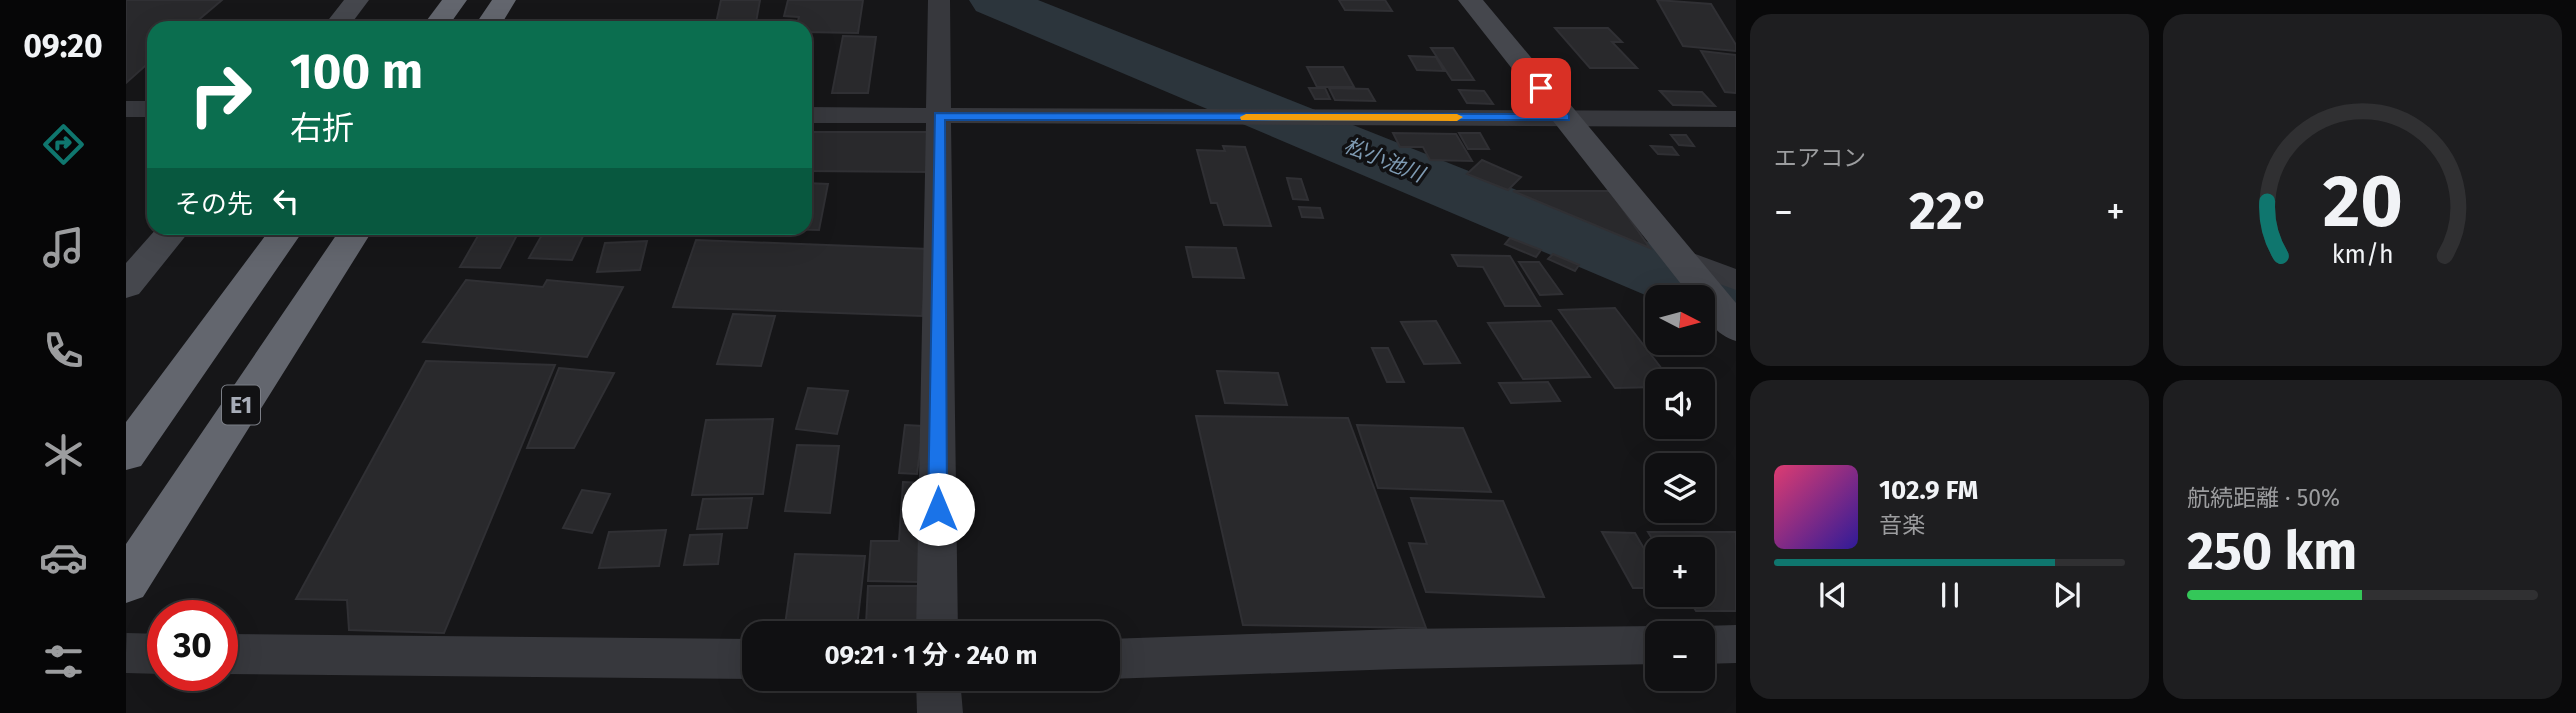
<!DOCTYPE html>
<html lang="ja">
<head>
<meta charset="utf-8">
<style>
  body { margin:0; font-family:"Fira Sans","Noto Sans JP",sans-serif; background:#1e1e20; color:#f1f3f6; height:100vh; display:flex; flex-direction:column; font-size:26px; white-space:nowrap }
  * { box-sizing:border-box; margin:0 }
  p { font-size:23px; color:#9c9d9f }
  .icon { flex:none; width:38px; height:38px; fill:none; stroke:currentColor; stroke-width:2; stroke-linecap:round; stroke-linejoin:round }
  .map { position:relative; flex:1; overflow:hidden }
  .sheet { display:flex; flex-direction:column; gap:14px; padding:14px; background:#09090a; width:840px }
  .sheet>* { flex:none }
  .banner { position:absolute; left:21px; top:21px; width:665px; height:214px; border-radius:21px; box-shadow:0 7px 28px #0002,0 0 0 2px #303032; background:#0b6e4f; color:#fff; overflow:hidden }
  .needle { width:46px; rotate:96deg }
  .controls { position:absolute; left:1519px; top:285px; display:grid; gap:14px }
  .controls a { display:grid; place-items:center; width:70px; height:70px; border-radius:14px; background:#101012; box-shadow:0 7px 28px #0002,0 0 0 2px #303032; font-size:35px }
  .speed { position:absolute; left:21px; top:600px; display:flex; gap:14px; font-size:35px; font-weight:700; text-align:center }
  .speed>* { display:grid; place-content:center; width:91px; height:91px; border-radius:50%; background:#101012; box-shadow:0 7px 28px #0002,0 0 0 2px #303032; line-height:1 }
  .speed .limit { border:10px solid #d22; background:#fff; color:#111 }
  .pin { position:absolute; display:grid; place-items:center; width:60px; height:60px; color:#fff; margin:-30px; border-radius:14px; box-shadow:0 4px 10px #0006 }
  .me { position:absolute; width:77px; margin:-38px; rotate:0deg; stroke-linejoin:round; filter:drop-shadow(0 0 5px #0008) }
  .turn { display:flex; align-items:center; gap:24px; height:147px; padding:0 28px; font-size:32px }
  .turn .icon { width:91px; height:91px; stroke-width:2.5 }
  .turn b { display:block; font-size:49px; line-height:60px }
  .then { display:flex; align-items:center; height:66px; padding:0 28px; background:#0003; gap:14px; font-size:26px }
  .big { font-size:52px; font-weight:700; line-height:1.1 }
  .sheet .card { flex:1; display:flex; flex-direction:column; justify-content:center; gap:10px; min-width:0; padding:0 24px; border-radius:21px; background:#1e1e20 }
  .sheet .dial { align-items:center; gap:0 }
  .dial svg { height:182px; overflow:visible; fill:none; stroke:#303032; stroke-width:7; stroke-linecap:round; text-anchor:middle }
  .dial text { fill:#f1f3f6; stroke:none }
  .song { display:flex; align-items:center; gap:21px }
  .cover { width:84px; height:84px; border-radius:10px; background:linear-gradient(135deg,hsl(340 70% 55%),hsl(250 70% 35%)) }
  .played { height:7px; border-radius:4px; background:linear-gradient(90deg,#0f766e 80%,#303032 80%) }
  .keys { display:flex; justify-content:space-around; direction:ltr }
  .heat { display:flex; justify-content:space-between; align-items:center; font-size:38px; direction:ltr }
  .charge { height:10px; border-radius:5px; background:linear-gradient(90deg,#34c759 50%,#303032 0) }
  .sheet .tiles { flex:1; display:grid; gap:14px; grid-template-columns:repeat(2,1fr) }
  .trip { position:absolute; left:616px; top:621px; width:378px; height:70px; border-radius:21px; background:#101012; box-shadow:0 7px 28px #0002,0 0 0 2px #303032; font-weight:700; line-height:70px; text-align:center }
  main { display:flex; flex:1; min-height:0 }
  .tab-bar { display:flex; flex-direction:column; width:126px; justify-content:space-around; align-items:center; background:#060607; color:#9c9d9f }
  .tab-bar .icon { width:49px; height:49px }
  .tab-bar .selected { color:#0f766e }
  .tab-bar b { font-size:32px; color:#f1f3f6 }
  .map>svg:first-child { display:block }
  .lines { fill:none; stroke-linecap:round; stroke-linejoin:round }
  .river { fill:#2c353c; fill-rule:evenodd }
  .building { fill:#29292c; stroke:#303034; stroke-width:2 }
  .street-tunnel { stroke:#333438; stroke-width:40; stroke-dasharray:40 20; stroke-linecap:butt }
  .street { fill:#37383d; fill-rule:evenodd }
  .secondary { fill:#45474d; fill-rule:evenodd }
  .highway { fill:#63666e; fill-rule:evenodd }
  .route { fill:#1a73e8; stroke:#114b97; stroke-width:2 }
  .slow { fill:#f59e0b }
  .labels { text-anchor:middle; dominant-baseline:central; stroke-width:7; stroke-linejoin:round; paint-order:stroke }
  .far-water-label { font-size:21px; font-style:italic; fill:#7f9bb3; stroke:#111113 }
  .shield { fill:#111113; stroke:#7b7e86; stroke-width:2 }
  .shield-label { font-size:23px; font-weight:bold; fill:#a8adb8 }
</style>
</head>
<body>
<main>
<nav class="tab-bar">
<b>09:20</b>
<svg class="icon selected" aria-label="directions" viewBox="0 0 24 24"><path d="M12 3l9 9-9 9-9-9zM9 14v-3h6M13 9l2 2-2 2"/></svg>
<svg class="icon" aria-label="music" viewBox="0 0 24 24"><path d="M9 18V5l10-2v13"/><circle cx="6" cy="18" r="3"/><circle cx="16" cy="16" r="3"/></svg>
<svg class="icon" aria-label="phone" viewBox="0 0 24 24"><path d="M5 4h4l2 5-3 2q2 4 5 5l2-3 5 2v4C11 20 4 13 5 4z"/></svg>
<svg class="icon" aria-label="climate" viewBox="0 0 24 24"><path d="M12 3v18M4 7l16 10M4 17L20 7"/></svg>
<svg class="icon" aria-label="car" viewBox="0 0 24 24"><path d="M5 17H2v-5l4-1 3-4h7l3 4 3 1v5h-3M9 17h6M6 11h13"/><circle cx="7" cy="17" r="2"/><circle cx="17" cy="17" r="2"/></svg>
<svg class="icon" aria-label="filters" viewBox="0 0 24 24"><path d="M4 7h16M4 17h16"/><circle cx="9" cy="7" r="2"/><circle cx="15" cy="17" r="2"/></svg>
</nav>
<div class="map">
<svg width="1610" height="713" viewBox="0 0 1610 713">
  <rect width="100%" height="100%" fill="#161618"/>
  <g class="lines">
    <path class="river" d="M843,0H912L1610,277V329L1577,319V298H1531V300L850,11Z"/>
  </g>
  <path class="building" d="M0,0H96L63,28H28V58L0,83Z
    M595,0H634L629,28H589Z
    M662,0H737L732,33L679,32V28H670L673,17L658,16Z
    M1213,0H1259L1266,11L1219,10Z
    M1531,0L1585,4L1610,45V51L1557,46Z
    M1429,28H1482L1496,42H1486L1511,68H1464Z
    M717,36L750,37L742,93H706Z
    M1305,48H1327L1348,80H1326Z
    M1575,51L1610,55V93L1599,92Z
    M1283,56L1310,57L1318,71L1291,70Z
    M1181,67H1217L1228,87H1191Z
    M1183,88H1199L1204,99H1189Z
    M1203,88L1242,89L1249,101L1209,100Z
    M1333,90L1358,91L1367,104L1341,103Z
    M1534,91L1576,92L1589,106L1547,105Z
    M679,132H805L804,172L679,171Z
    M1267,133L1330,134L1346,161L1304,160L1297,147H1274Z
    M1333,133H1354L1363,149H1342Z
    M1545,135H1560L1568,146L1553,145Z
    M1097,146L1119,147L1145,226L1098,225L1091,203H1085L1071,150L1099,151Z
    M1525,146L1546,147L1552,155L1532,154Z
    M1356,160L1395,177L1382,190L1341,174Z
    M1161,178L1175,179L1182,200L1167,199Z
    M679,183L702,184L693,230L622,228H679Z
    M1387,191H1484L1524,248Z
    M1173,207L1194,208L1197,218L1176,217Z
    M548,228H615L613,235H546Z
    M417,233L458,234L446,260L403,258Z
    M353,234L391,235L374,268L334,267Z
    M1384,238L1415,250L1410,257L1379,244Z
    M570,240L803,249L796,316L547,307Z
    M521,241L514,270L471,272L479,243Z
    M1060,247L1110,248L1118,278L1067,277Z
    M1427,254L1453,265L1449,271L1422,259Z
    M1326,255L1384,256L1414,306H1379L1357,267L1332,266Z
    M1393,262H1413L1436,294L1414,295Z
    M340,280L417,287L421,280L497,287L461,357L297,342Z
    M1489,308L1546,382H1531V387L1489,388L1433,310Z
    M607,314L649,316L635,366L591,364Z
    M1310,321L1334,363L1298,364L1275,322Z
    M1425,321L1464,377L1397,379L1362,323Z
    M1246,348H1262L1278,382H1261Z
    M300,361L429,365L318,633L223,630L221,600L170,599Z
    M433,368L488,373L448,448H401Z
    M1091,371L1152,373L1161,405L1099,403Z
    M1422,382L1434,401L1385,403L1373,383Z
    M682,388L722,391L711,434L670,429Z
    M1070,416L1222,418L1300,628L1117,625Z
    M647,419L637,494L566,495L580,420Z
    M779,425L797,426L791,474L773,473Z
    M1231,425L1337,428L1365,492L1252,488Z
    M671,445L713,446L704,513L659,511Z
    M777,482L798,483L794,582L742,581L745,541H773Z
    M456,490L484,494L466,533L437,528Z
    M626,498L621,528L571,529L577,499Z
    M1285,498L1377,501L1418,597L1300,592L1283,543L1301,544Z
    M540,530L533,566L473,568L483,532Z
    M1476,532L1509,533L1531,571V588H1507Z
    M1522,532H1610V611H1570L1560,595H1577V550H1533Z
    M596,534L592,564L558,565L564,535Z
    M669,554L739,556L731,627L659,625Z
    M742,586H795L794,624H740Z"/>
  <g class="lines">
    <path class="street-tunnel" d="M0,653L37,654"/>
    <path class="street" d="M802,0H824L825,108L1610,111V127L825,123L832,634H790L800,123H679V107L800,108Z
      M0,101H28V117H0Z
      M1553,248L1610,269V290L1542,265L1538,258L1542,251Z
      M1610,625V663L1577,664V634H1561L1562,631L1577,626Z
      M1531,626L1547,634H1531V664L1272,669L982,679V639L1272,629Z
      M96,634L628,639V679L96,674Z
      M790,679H834L837,713H791Z"/>
    <path class="secondary" d="M218,0H243L222,28H196Z
      M1332,0H1357L1610,303V341C1590,335 1577,318 1577,298H1566Z
      M31,228H66L13,294L0,298V263Z"/>
    <path class="highway" d="M316,0H341L321,28H295Z
      M366,0H390L373,28H347Z
      M145,228H179L15,466L0,470V422Z
      M215,228H248L17,597L0,603V544Z"/>
  </g>
  <path class="route" d="M1411,86H1419L1443,115V120H819L821,509L818,514L812,516L805,514L802,509L809,113L1429,114L1409,88Z"/>
  <path class="slow" d="M1120,114H1331L1337,117L1331,121L1115,120L1114,117Z"/>
  <g class="labels">
    <g class="far-water-label">
      <text transform="translate(1258 160) rotate(22)">松小池川</text>
    </g>
    <rect class="shield" x="96" y="385.5" width="38" height="39" rx="5"/>
    <g class="shield-label">
      <text x="115" y="405">E1</text>
    </g>
  </g>
</svg>
<div class="controls">
<a><svg class="needle" viewBox="-14 -14 28 28"><path d="M0-13l5 13h-10z" fill="#e53935"/><path d="M0 13l5-13h-10z" fill="#9c9d9f"/></svg></a>
<a><svg class="icon" aria-label="sound" viewBox="0 0 24 24"><path d="M4 9h4l5-4v14l-5-4H4zM17 9q2 3 0 6"/></svg></a>
<a><svg class="icon" aria-label="layers" viewBox="0 0 24 24"><path d="M12 4l9 5-9 5-9-5zM3 14l9 5 9-5"/></svg></a>
<a>+</a>
<a>−</a>
</div>
<div class="speed"><div class="limit">30</div></div>
<div class="pin" style="left:1415px;top:88px;background:#d93025"><svg class="icon" aria-label="arrive" viewBox="0 0 24 24"><path d="M6 21V4h12l-3 4 3 4H6"/></svg></div>
<svg class="me" style="left:812px;top:509px" viewBox="-20 -20 40 40"><circle r="19" fill="#fff"/><path d="M0-13L10 11 0 6-10 11z" fill="#1a73e8"/></svg>
<div class="trip">09:21 · 1 分 · 240 m</div>
<div class="banner">
<div class="turn"><svg class="icon" aria-label="right" viewBox="0 0 24 24"><path d="M7 20v-9h11M14 6l5 5-5 5"/></svg><div><b>100 m</b>右折</div></div>
<div class="then">その先<svg class="icon" aria-label="left" viewBox="0 0 24 24"><path d="M17 20v-9H6M10 6l-5 5 5 5"/></svg></div>
</div>
</div>
<section class="sheet">
<div class="tiles">
<div class="card"><p>エアコン</p>
<div class="heat"><a>−</a><b class="big">22°</b><a>+</a></div>
</div>
<div class="card dial"><svg viewBox="0 0 100 80">
<path d="M14 69A42 42 0 1 1 86 69"/>
<path d="M14 69A42 42 0 0 1 8 45" stroke="#0f766e"/>
<text x="50" y="56" font-size="32" font-weight="700">20</text>
<text x="50" y="72" font-size="11">km/h</text>
</svg></div>
<div class="card">
<div class="song"><i class="cover"></i><div><b>102.9 FM</b><p>音楽</p></div></div>
<div class="played"></div>
<div class="keys"><svg class="icon" aria-label="previous" viewBox="0 0 24 24"><path d="M18 5L8 12l10 7zM5 5v14"/></svg><svg class="icon" aria-label="pause" viewBox="0 0 24 24"><path d="M8 5v14M16 5v14"/></svg><svg class="icon" aria-label="next" viewBox="0 0 24 24"><path d="M6 5l10 7-10 7zM19 5v14"/></svg></div>
</div>
<div class="card"><p>航続距離 · 50%</p><b class="big">250 km</b><div class="charge"></div></div>
</div>
</section>
</main>
</body>
</html>
